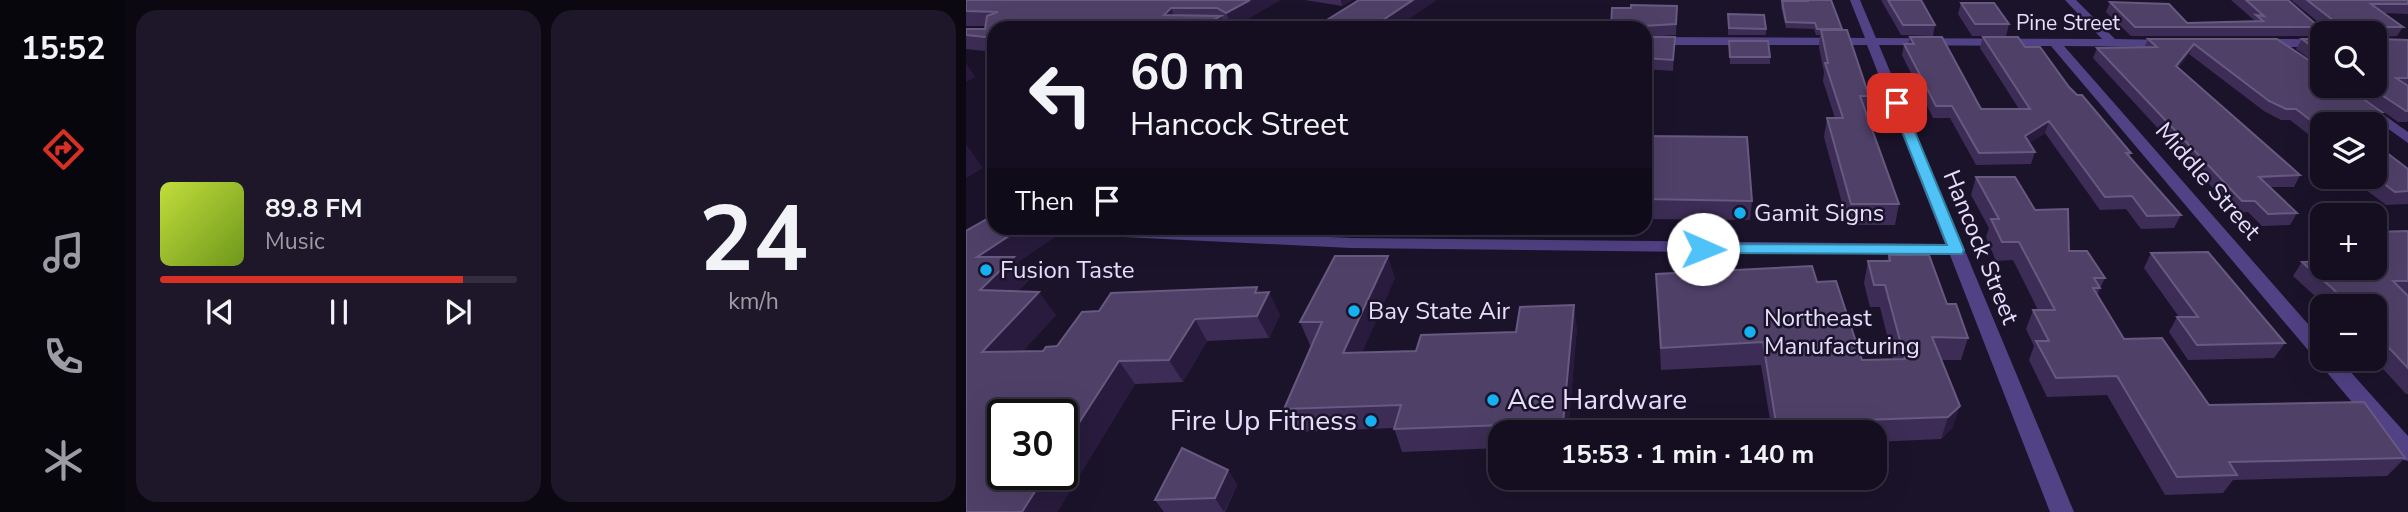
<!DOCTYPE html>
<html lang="en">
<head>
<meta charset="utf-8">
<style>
  body { margin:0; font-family:"Nunito Sans",sans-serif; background:#1d1729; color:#f1f3f6; height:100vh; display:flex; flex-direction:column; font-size:26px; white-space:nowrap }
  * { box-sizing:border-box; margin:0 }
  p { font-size:23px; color:#9d9ca5 }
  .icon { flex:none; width:38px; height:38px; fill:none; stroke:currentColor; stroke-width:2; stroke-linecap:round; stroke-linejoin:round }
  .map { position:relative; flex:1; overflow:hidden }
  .details { display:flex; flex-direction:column; gap:10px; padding:10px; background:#0b0812; width:840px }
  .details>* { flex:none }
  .hud { position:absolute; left:21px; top:21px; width:665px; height:214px; border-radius:21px; box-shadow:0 7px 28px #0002,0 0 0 2px #332e3e; background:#140e20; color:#f1f3f6; overflow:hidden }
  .fabs { position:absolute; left:1344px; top:21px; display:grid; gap:14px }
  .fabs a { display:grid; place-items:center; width:77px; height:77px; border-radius:14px; background:#140e20; box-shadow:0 7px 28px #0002,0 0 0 2px #332e3e; font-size:35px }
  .speed { position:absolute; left:21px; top:399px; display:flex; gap:14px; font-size:35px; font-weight:700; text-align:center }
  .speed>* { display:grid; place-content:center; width:91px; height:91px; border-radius:50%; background:#140e20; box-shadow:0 7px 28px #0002,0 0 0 2px #332e3e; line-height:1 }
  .speed .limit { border:4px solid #111; border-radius:10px; background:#fff; color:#111 }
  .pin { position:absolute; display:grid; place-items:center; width:60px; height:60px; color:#fff; margin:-30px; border-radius:14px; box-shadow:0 4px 10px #0006 }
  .me { position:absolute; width:77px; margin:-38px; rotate:91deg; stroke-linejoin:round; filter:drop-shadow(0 0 5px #0008) }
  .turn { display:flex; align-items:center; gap:24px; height:147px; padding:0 28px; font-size:32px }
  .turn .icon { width:91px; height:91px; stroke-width:2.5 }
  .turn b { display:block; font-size:49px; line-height:60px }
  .then { display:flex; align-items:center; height:66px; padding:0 28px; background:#0003; gap:14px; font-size:26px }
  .details .tile { flex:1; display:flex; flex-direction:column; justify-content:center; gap:10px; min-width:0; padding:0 24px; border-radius:21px; background:#1d1729 }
  .details .dial { align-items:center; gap:0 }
  .dial b { font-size:91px; line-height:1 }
  .song { display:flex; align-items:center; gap:21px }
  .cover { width:84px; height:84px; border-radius:10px; background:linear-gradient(135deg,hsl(70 70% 55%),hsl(80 70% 35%)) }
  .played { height:7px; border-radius:4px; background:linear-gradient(90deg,#d93025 85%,#332e3e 85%) }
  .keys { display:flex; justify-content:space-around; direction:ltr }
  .details .tiles { flex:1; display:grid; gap:10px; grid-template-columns:repeat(2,1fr) }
  .trip { position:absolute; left:522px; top:420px; width:399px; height:70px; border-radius:21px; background:#140e20; box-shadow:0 7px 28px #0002,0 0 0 2px #332e3e; font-weight:700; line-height:70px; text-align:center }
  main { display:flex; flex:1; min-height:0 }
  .menu { display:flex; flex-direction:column; width:126px; justify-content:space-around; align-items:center; background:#08060d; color:#9d9ca5 }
  .menu .icon { width:49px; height:49px }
  .menu .selected { color:#d93025 }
  .menu b { font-size:32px; color:#f1f3f6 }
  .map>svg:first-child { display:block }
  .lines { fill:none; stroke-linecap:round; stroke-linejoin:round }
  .street { fill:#514185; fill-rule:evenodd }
  .wall { fill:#3d2d56 }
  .shaded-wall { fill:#281b3d }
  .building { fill:#4f4068; stroke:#67597f; stroke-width:2 }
  .route { fill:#4fc3f7; stroke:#337fa1; stroke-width:2 }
  .poi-dot { fill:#16b1f0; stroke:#1b132a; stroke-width:2.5 }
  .labels { text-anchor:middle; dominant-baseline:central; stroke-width:5; stroke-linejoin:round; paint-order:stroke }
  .far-street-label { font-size:21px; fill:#e7ddfd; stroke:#1b132a }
  .street-label { font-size:24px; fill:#e7ddfd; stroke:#1b132a }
  .poi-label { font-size:24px; fill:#e7ddfd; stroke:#1b132a; text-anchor:start }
  .near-poi-label { font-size:28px; fill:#e7ddfd; stroke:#1b132a; text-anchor:start }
</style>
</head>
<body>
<main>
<nav class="menu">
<b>15:52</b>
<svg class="icon selected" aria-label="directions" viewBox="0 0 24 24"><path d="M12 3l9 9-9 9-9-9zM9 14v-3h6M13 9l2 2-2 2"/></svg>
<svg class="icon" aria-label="music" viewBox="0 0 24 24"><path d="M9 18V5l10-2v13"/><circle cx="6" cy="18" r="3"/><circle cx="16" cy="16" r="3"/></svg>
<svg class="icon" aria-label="phone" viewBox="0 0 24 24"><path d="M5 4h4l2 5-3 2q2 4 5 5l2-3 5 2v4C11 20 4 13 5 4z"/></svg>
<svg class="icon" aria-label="climate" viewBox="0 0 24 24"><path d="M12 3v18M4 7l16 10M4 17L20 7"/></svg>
</nav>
<section class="details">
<div class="tiles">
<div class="tile">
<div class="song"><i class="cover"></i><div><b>89.8 FM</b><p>Music</p></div></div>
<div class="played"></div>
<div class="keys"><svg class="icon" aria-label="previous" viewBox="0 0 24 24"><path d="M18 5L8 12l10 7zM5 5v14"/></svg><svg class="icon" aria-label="pause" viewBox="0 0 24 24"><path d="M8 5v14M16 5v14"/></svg><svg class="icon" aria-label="next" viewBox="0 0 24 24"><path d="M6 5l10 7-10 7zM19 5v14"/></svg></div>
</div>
<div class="tile dial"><b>24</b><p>km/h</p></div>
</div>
</section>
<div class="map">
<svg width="1442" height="512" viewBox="0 0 1442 512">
  <rect width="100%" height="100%" fill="#1b132a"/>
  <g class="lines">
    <path class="street" d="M884,0H894L910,38L1136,39L1099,0H1110L1149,39L1206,40V46L1202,47L1098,46L1356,340V359H1373L1442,436V461L1434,459L1085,46L913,45L1108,512H1084L984,255L385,248L76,233L68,228H174L385,238L979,244L901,45H679V37L899,38Z
      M1356,39V47H1293L1287,43L1293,39Z
      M1363,86H1377L1442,132V143Z"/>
  </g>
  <path class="wall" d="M0,0H314L266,28L257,22L259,28H28V52L0,49V29H19L20,26H0Z
    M339,0H386L376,6Z
    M840,0H865L875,30L903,96L900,113L933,204L929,225H882L858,137L861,118H869L857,81L858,72L853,48L854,35H850L848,29L820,28L815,7L816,1H840Z
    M915,0H955L969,25L967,36L935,35Z
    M1265,0H1322L1353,27L1347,36H1165L1140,12L1144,2L1221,23L1287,21L1288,20Z
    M1325,0H1442V14L1419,13L1437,27L1431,36L1413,37V39L1442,40V122H1432L1381,86H1409V33H1360L1362,30Z
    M995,3L1043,24L1040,36H1006L992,14Z
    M762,14L800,29V35H762Z
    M711,16L710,35L679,37H709L707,71L679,69V28H645Z
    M944,37L1015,109H1053L1014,48L1017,37L1059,47L1103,87L1165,153L1164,157L1215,215L1208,228L1175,229L1160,209L1134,210L1079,133L1063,143L1069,152L1065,164L1010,165L984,118H967L936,55L938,44H942Z
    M1182,39H1311L1416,112L1409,123L1356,124V145L1324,120H1315L1298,111L1223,54L1212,68L1334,175L1328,187H1304L1331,213L1324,225L1296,226L1282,212L1270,213L1127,58L1131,48H1178Z
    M1336,39H1356V68L1330,49Z
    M763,41L804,57V64H764Z
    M1409,131L1420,139L1414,148L1442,169V204L1420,205L1383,177H1409Z
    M679,136L786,201L784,220L679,219Z
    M1010,177L1069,210L1103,251L1139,278L1131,295L1158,339L1243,405L1439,458L1421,476L1267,480L1257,493L1199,495L1141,395L1081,397L1063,360L1068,346L1060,329L1067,310H1072L1047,260L1030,261L1020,237L1023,228L1005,195Z
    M28,228H84L90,236L52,262L64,279L52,291L90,315L57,351H77L91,346L133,311L291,287L294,292L314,315L303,338L241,341L217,382L169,384L91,512Z
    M1442,231V394H1440L1408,359H1409V306H1360L1327,276L1336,262L1409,268Z
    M1356,241V252L1352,248Z
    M1185,253L1319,343L1308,358L1222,360L1203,332L1211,317H1213L1178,268Z
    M923,255L981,304L1002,338L995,360H975L994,406L986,428L975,439L908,442V432H806L795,365L695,370L690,274L851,282L896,360L927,359L914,307H904L898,283L902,261H921Z
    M429,278L396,352L450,351L550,332L611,327L602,432H534V448L436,452L428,428L329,432L318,409L346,345H344L334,322Z
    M262,470L271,485L259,512H198L189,500Z"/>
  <path class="shaded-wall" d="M284,0H314L266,28L260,13Z
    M375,0H386L376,6Z
    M447,0H471L430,28H405Z
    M205,8L211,23L198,15Z
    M255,16L259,28H233Z
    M153,20L156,28H135Z
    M1228,44L1223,54L1205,76L1210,66Z
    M0,63L9,77L0,82Z
    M1083,121L1079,133L1055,149L1059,136Z
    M0,144L17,168L0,178Z
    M55,228H84L90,236L52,262L64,279L31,313L14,290L11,257Z
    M422,256L429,278L386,376L377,353Z
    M291,287L298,302L303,292L314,315L303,338L291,316L289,293Z
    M73,292L90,315L35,375L16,352Z
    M608,305L611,327L602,432H599L597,423Z
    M229,319L241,341L217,382L203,360Z
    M153,361L169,384L91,512H56L80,474H96V449Z
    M994,406L986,428L975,439L982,417Z
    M262,470L271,485L258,512L249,498Z"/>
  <path class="building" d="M0,0H284L260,13L251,8H205L198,15L255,16L233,28H156L153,20L135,28H28V38L0,35V29H19L21,16L32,12L0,11Z
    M393,0H447L405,28H348Z
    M842,0H865L876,29H851L849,23L820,22L816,1H842Z
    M922,0H955L969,25H937Z
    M1280,0H1322L1353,27H1169L1144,2L1203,4L1221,23L1297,21L1290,15L1298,16Z
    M1341,0H1442V4H1405L1437,27H1413V39L1442,40V78H1430L1442,86V111H1440L1402,86H1409V33H1364V26L1368,25V21Z
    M995,3H1028L1043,24H1009Z
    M665,5L711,6L710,24L676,26V28H645L646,8H665Z
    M762,14L798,15L800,29L763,28Z
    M855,30H881L903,96H894L933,204H885L861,118H877L859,63H862Z
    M679,37H709L707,60L679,58Z
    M944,37H976L1015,109H1064L1017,37H1052L1059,47H1074L1103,87L1111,95H1116L1165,153H1160L1215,215L1181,216L1166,196L1139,197L1083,121L1059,136L1069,152L1013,153L986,106H970L938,44H948Z
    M1182,39H1311L1356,69V86H1379L1416,112L1384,113L1400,124H1356V129L1330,109H1320L1303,101L1228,44L1210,66L1334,175L1293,177L1331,213L1302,214L1289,201H1276L1131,48L1191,47Z
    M1336,39H1356V54Z
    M763,41H802L804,57H764Z
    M1409,131L1420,139H1409Z
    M679,136L781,137L786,201L679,199Z
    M1409,146H1412L1442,169V191L1429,192L1409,177Z
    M1010,177H1049L1069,210L1102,209L1103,251H1121L1139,278H1128L1134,288H1127L1158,339L1196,338L1243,405L1398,402L1439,458L1263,462L1271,475L1211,477L1151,376L1090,378L1070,341H1083L1067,310H1089L1053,242H1036L1025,219H1033Z
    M28,215V228H55L11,257H48L14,290L73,292L16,352L77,351L80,347L91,346L116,312L133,311L145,293L291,287L289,293L303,292L291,316L229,319L203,360L153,361L96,449V415H37V474H80L56,512H0V231Z
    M1442,231V281H1427L1442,296V368L1409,333V306H1384L1366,288L1336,262L1356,261V268H1409V232Z
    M1242,252L1319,343L1231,345L1211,317H1232L1185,253Z
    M923,255H963L981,304H990L1002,338L966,337L994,406L982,417L810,423L797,342L695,348L690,274L846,266L851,282L870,281L896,360L939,359L919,285H908L902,261H924Z
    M369,256H422L377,353L450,351L455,335L550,332L554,307L608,305L597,423L428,429L435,405L318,409L356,322H334Z
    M216,448L262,470L249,498L189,500Z"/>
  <path class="route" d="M927,100L937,103L998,250L996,254L732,253V246L737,244L981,245L925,103Z"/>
  <g class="poi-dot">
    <circle cx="774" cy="213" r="7"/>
    <circle cx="20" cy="270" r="7"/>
    <circle cx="388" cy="311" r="7"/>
    <circle cx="784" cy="332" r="7"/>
    <circle cx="527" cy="400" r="7"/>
    <circle cx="405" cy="421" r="7"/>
  </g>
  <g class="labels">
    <g class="far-street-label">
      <text x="1102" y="23">Pine Street</text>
    </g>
    <g class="street-label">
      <text transform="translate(1242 181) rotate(49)">Middle Street</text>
      <text transform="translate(1015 247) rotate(68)">Hancock Street</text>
    </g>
    <g class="poi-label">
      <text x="788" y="213">Gamit Signs</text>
      <text x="34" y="270">Fusion Taste</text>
      <text x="402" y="311">Bay State Air</text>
      <text x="798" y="318">Northeast<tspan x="798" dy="28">Manufacturing</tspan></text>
    </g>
    <g class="near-poi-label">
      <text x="541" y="400">Ace Hardware</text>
      <text x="391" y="421" text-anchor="end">Fire Up Fitness</text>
    </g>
  </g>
</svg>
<div class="fabs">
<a><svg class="icon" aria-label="search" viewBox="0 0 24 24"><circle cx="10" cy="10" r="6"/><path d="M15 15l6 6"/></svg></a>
<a><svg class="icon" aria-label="layers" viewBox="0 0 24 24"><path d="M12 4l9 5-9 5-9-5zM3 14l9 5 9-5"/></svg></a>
<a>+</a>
<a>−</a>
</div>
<div class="speed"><div class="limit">30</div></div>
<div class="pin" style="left:931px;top:103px;background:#d93025"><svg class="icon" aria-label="arrive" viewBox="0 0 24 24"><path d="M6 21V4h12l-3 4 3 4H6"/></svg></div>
<svg class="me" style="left:737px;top:249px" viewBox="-20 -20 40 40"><circle r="19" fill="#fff"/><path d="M0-13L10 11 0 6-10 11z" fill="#4fc3f7"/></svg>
<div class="trip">15:53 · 1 min · 140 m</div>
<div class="hud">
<div class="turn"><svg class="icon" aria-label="left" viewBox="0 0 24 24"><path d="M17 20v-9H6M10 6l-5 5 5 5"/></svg><div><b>60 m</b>Hancock Street</div></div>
<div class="then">Then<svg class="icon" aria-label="arrive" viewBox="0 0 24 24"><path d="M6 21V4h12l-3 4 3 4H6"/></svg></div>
</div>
</div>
</main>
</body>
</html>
